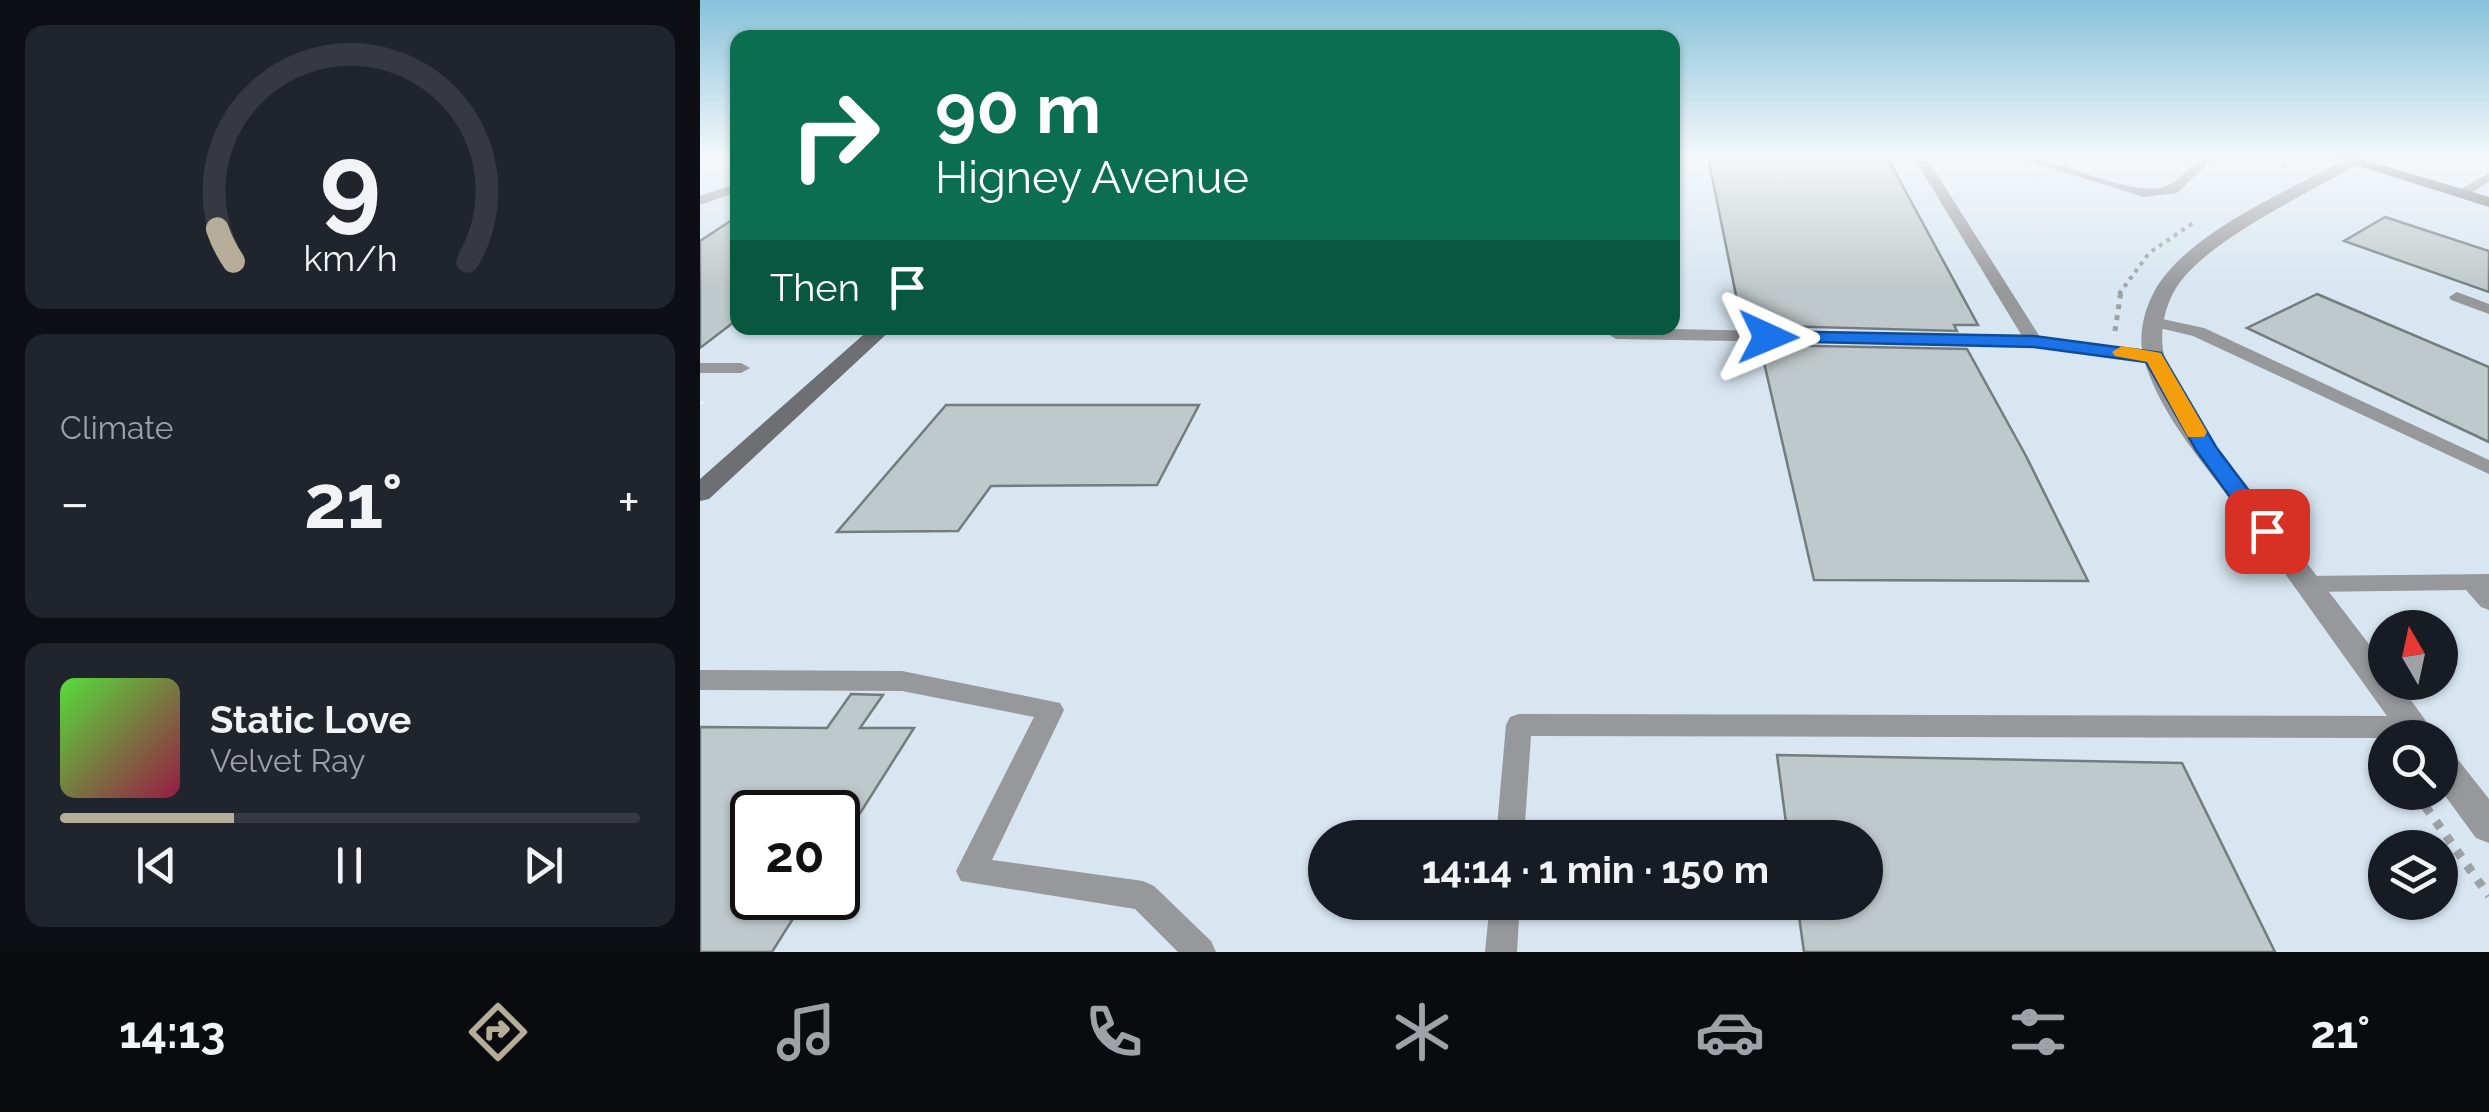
<!DOCTYPE html>
<html lang="en">
<head>
<meta charset="utf-8">
<style>
  body { margin:0; font-family:Raleway,sans-serif; background:#20242c; color:#f1f3f6; height:100vh; display:flex; flex-direction:column; font-size:38px; white-space:nowrap }
  * { box-sizing:border-box; margin:0 }
  p { font-size:32px; color:#9ea1a6 }
  .icon { flex:none; width:55px; height:55px; fill:none; stroke:currentColor; stroke-width:2; stroke-linecap:round; stroke-linejoin:round }
  .map { position:relative; flex:1; overflow:hidden }
  .drawer { display:flex; flex-direction:column; gap:25px; padding:25px; background:#0d0f14; width:700px }
  .drawer>* { flex:none }
  .hud { position:absolute; left:30px; top:30px; width:950px; height:305px; border-radius:20px; box-shadow:0 2px 8px #0004; background:#0b6e4f; color:#fff; overflow:hidden }
  .needle { width:65px; rotate:351deg }
  .tools { position:absolute; left:1668px; top:610px; display:grid; gap:20px }
  .tools a { display:grid; place-items:center; width:90px; height:90px; border-radius:50%; background:#171b24; box-shadow:0 2px 8px #0004; font-size:50px }
  .speed { position:absolute; left:30px; top:790px; display:flex; gap:20px; font-size:50px; font-weight:700; text-align:center }
  .speed>* { display:grid; place-content:center; width:130px; height:130px; border-radius:50%; background:#171b24; box-shadow:0 2px 8px #0004; line-height:1 }
  .speed .limit { border:5px solid #111; border-radius:15px; background:#fff; color:#111 }
  .pin { position:absolute; display:grid; place-items:center; width:85px; height:85px; color:#fff; margin:-42px; border-radius:20px; box-shadow:0 5px 15px #0006 }
  .me { position:absolute; width:110px; margin:-55px; rotate:91deg; stroke-linejoin:round; filter:drop-shadow(0 0 8px #0008) }
  .turn { display:flex; align-items:center; gap:35px; height:210px; padding:0 40px; font-size:45px }
  .turn .icon { width:130px; height:130px; stroke-width:2.5 }
  .turn b { display:block; font-size:70px; line-height:85px }
  .then { display:flex; align-items:center; height:95px; padding:0 40px; background:#0003; gap:20px; font-size:38px }
  .big { font-size:75px; font-weight:700; line-height:1.1 }
  .drawer .widget { flex:1; display:flex; flex-direction:column; justify-content:center; gap:15px; min-width:0; padding:0 35px; border-radius:20px; background:#20242c }
  .drawer .dial { align-items:center; gap:0 }
  .dial svg { height:260px; overflow:visible; fill:none; stroke:#363941; stroke-width:7; stroke-linecap:round; text-anchor:middle }
  .dial text { fill:#f1f3f6; stroke:none }
  .song { display:flex; align-items:center; gap:30px }
  .cover { width:120px; height:120px; border-radius:15px; background:linear-gradient(135deg,hsl(110 70% 55%),hsl(340 70% 35%)) }
  .played { height:10px; border-radius:5px; background:linear-gradient(90deg,#b5ad98 30%,#363941 30%) }
  .keys { display:flex; justify-content:space-around; direction:ltr }
  .heat { display:flex; justify-content:space-between; align-items:center; font-size:55px; direction:ltr }
  .trip { position:absolute; left:608px; top:820px; width:575px; height:100px; border-radius:50px; background:#171b24; box-shadow:0 2px 8px #0004; font-weight:700; line-height:100px; text-align:center }
  .menu { display:flex; height:160px; justify-content:space-around; align-items:center; background:#090b0e; color:#9ea1a6 }
  .menu .icon { width:70px; height:70px }
  .menu .current { color:#b5ad98 }
  .menu b { font-size:45px; color:#f1f3f6 }
  main { display:flex; flex:1; min-height:0 }
  .map>svg:first-child { display:block }
  .built { fill:#d7e6f0; fill-rule:evenodd }
  .building { fill:#bfc8ca; stroke:#747d7e; stroke-width:2.5 }
  .lines { fill:none; stroke-linecap:round; stroke-linejoin:round }
  .path-far2 { stroke:#9ca1a6; stroke-width:4; stroke-dasharray:4 5; stroke-linecap:butt }
  .path-far1 { stroke:#9ca1a6; stroke-width:5; stroke-dasharray:5 6; stroke-linecap:butt }
  .path { stroke:#9ca1a6; stroke-width:9; stroke-dasharray:8 10; stroke-linecap:butt }
  .lane { fill:#97989b; fill-rule:evenodd }
  .street { fill:#97989b; fill-rule:evenodd }
  .secondary { fill:#6d6f73; fill-rule:evenodd }
  .route { fill:#1a73e8; stroke:#114b97; stroke-width:2.5 }
  .slow { fill:#f59e0b }
</style>
</head>
<body>
<main>
<section class="drawer">
<div class="widget dial"><svg viewBox="0 0 100 80">
<path d="M14 69A42 42 0 1 1 86 69"/>
<path d="M14 69A42 42 0 0 1 9 59" stroke="#b5ad98"/>
<text x="50" y="56" font-size="32" font-weight="700">9</text>
<text x="50" y="72" font-size="11">km/h</text>
</svg></div>
<div class="widget"><p>Climate</p>
<div class="heat"><a>−</a><b class="big">21°</b><a>+</a></div>
</div>
<div class="widget">
<div class="song"><i class="cover"></i><div><b>Static Love</b><p>Velvet Ray</p></div></div>
<div class="played"></div>
<div class="keys"><svg class="icon" aria-label="previous" viewBox="0 0 24 24"><path d="M18 5L8 12l10 7zM5 5v14"/></svg><svg class="icon" aria-label="pause" viewBox="0 0 24 24"><path d="M8 5v14M16 5v14"/></svg><svg class="icon" aria-label="next" viewBox="0 0 24 24"><path d="M6 5l10 7-10 7zM19 5v14"/></svg></div>
</div>
</section>
<div class="map">
<svg width="1789" height="952" viewBox="0 0 1789 952">
  <rect width="100%" height="100%" fill="#e9f0f6"/>
  <path class="built" d="M973,157H1789V952H0V405L6,402L0,401V171L37,164L38,328H972ZM1685,628H1740V682H1685ZM1685,738H1740V792H1685ZM52,812H138V898H52ZM625,838H1165V902H625ZM1685,848H1740V902H1685Z"/>
  <path class="building" d="M1008,157H1187L1278,325H1254L1257,331L1042,325Z
    M38,216V319L0,348V241Z
    M1685,217L1789,251V292L1644,241Z
    M1617,294L1789,367V442L1547,328Z
    M1060,345L1267,349L1326,456L1388,581L1114,580Z
    M246,405H499L457,485L291,486L258,531L137,532Z
    M151,694L183,695L160,728H214L138,848V812H52V898H106L72,952H0V727L127,728Z
    M1077,755L1482,763L1575,952H1104L1097,902H1165V838H1088Z"/>
  <g class="lines">
    <path class="path-far2" d="M1581,157L1586,163L1581,172
      M1419,294L1449,253L1493,223"/>
    <path class="path-far1" d="M1415,331L1421,291"/>
    <path class="path" d="M1715,792L1789,896"/>
    <path class="lane" d="M1226,157L1340,337L1454,352L1460,353L1463,357L1460,361L1334,346L916,339L908,334V328H924L1322,336L1214,158Z
      M1315,157C1360,157 1426,197 1464,187C1477,183 1491,166 1502,157H1515L1477,193L1444,197Z
      M1789,173V182L1766,196L1754,193Z
      M32,185L37,186V192L0,205V196Z
      M1757,292L1789,304V314L1751,300L1749,297Z
      M1453,317L1504,328L1789,460V474L1493,336L1447,325V319Z
      M0,363H41L50,368L41,373H0Z
      M1789,574V610L1781,607L1766,590L1607,592L1599,590L1596,584L1599,578L1607,576Z
      M0,670L202,671L360,703L364,710L292,860L443,881L454,886L511,941L516,952H478L435,909L261,881L256,871L261,861L334,717L202,691L0,690Z
      M819,714L1714,716L1723,719L1727,727L1723,735L1685,738L831,736L824,838H796L806,725L810,717Z
      M790,902H820L817,952H785Z"/>
    <path class="street" d="M1656,157L1661,161L1658,164C1609,193 1505,241 1476,288C1463,309 1458,338 1466,362C1484,415 1526,458 1559,501C1602,556 1643,611 1685,665V682H1698L1738,738H1703C1649,664 1597,589 1543,516C1508,468 1463,420 1445,363C1437,339 1443,312 1455,290C1488,232 1591,190 1648,158Z
      M1740,747L1752,752L1789,799V843L1776,838L1740,789Z"/>
    <path class="secondary" d="M1630,157H1655L1789,197V207Z
      M171,328H193L9,499L0,501V479Z"/>
  </g>
  <linearGradient id="sky" x2="0" y2="1"><stop stop-color="#87c2da"/><stop offset="0.54" stop-color="#f5f8fb"/><stop offset="1" stop-color="#f5f8fb" stop-opacity="0"/></linearGradient>
  <rect width="1789" height="290" fill="url(#sky)"/>
  <path class="route" d="M1068,331L1334,336L1461,353L1516,447L1579,531L1567,539L1559,537L1496,450L1446,362L1334,347L1061,341V333Z"/>
  <path class="slow" d="M1422,346L1461,353L1507,432L1504,437H1488L1447,362L1415,356L1412,352Z"/>
</svg>
<div class="tools">
<a><svg class="needle" viewBox="-14 -14 28 28"><path d="M0-13l5 13h-10z" fill="#e53935"/><path d="M0 13l5-13h-10z" fill="#9ea1a6"/></svg></a>
<a><svg class="icon" aria-label="search" viewBox="0 0 24 24"><circle cx="10" cy="10" r="6"/><path d="M15 15l6 6"/></svg></a>
<a><svg class="icon" aria-label="layers" viewBox="0 0 24 24"><path d="M12 4l9 5-9 5-9-5zM3 14l9 5 9-5"/></svg></a>
</div>
<div class="speed"><div class="limit">20</div></div>
<div class="pin" style="left:1567px;top:531px;background:#d93025"><svg class="icon" aria-label="arrive" viewBox="0 0 24 24"><path d="M6 21V4h12l-3 4 3 4H6"/></svg></div>
<svg class="me" style="left:1068px;top:337px" viewBox="-20 -20 40 40"><path d="M0-17L14 15 0 8-14 15z" fill="#1a73e8" stroke="#fff" stroke-width="4"/></svg>
<div class="trip">14:14 · 1 min · 150 m</div>
<div class="hud">
<div class="turn"><svg class="icon" aria-label="right" viewBox="0 0 24 24"><path d="M7 20v-9h11M14 6l5 5-5 5"/></svg><div><b>90 m</b>Higney Avenue</div></div>
<div class="then">Then<svg class="icon" aria-label="arrive" viewBox="0 0 24 24"><path d="M6 21V4h12l-3 4 3 4H6"/></svg></div>
</div>
</div>
</main>
<nav class="menu">
<b>14:13</b>
<svg class="icon current" aria-label="directions" viewBox="0 0 24 24"><path d="M12 3l9 9-9 9-9-9zM9 14v-3h6M13 9l2 2-2 2"/></svg>
<svg class="icon" aria-label="music" viewBox="0 0 24 24"><path d="M9 18V5l10-2v13"/><circle cx="6" cy="18" r="3"/><circle cx="16" cy="16" r="3"/></svg>
<svg class="icon" aria-label="phone" viewBox="0 0 24 24"><path d="M5 4h4l2 5-3 2q2 4 5 5l2-3 5 2v4C11 20 4 13 5 4z"/></svg>
<svg class="icon" aria-label="climate" viewBox="0 0 24 24"><path d="M12 3v18M4 7l16 10M4 17L20 7"/></svg>
<svg class="icon" aria-label="car" viewBox="0 0 24 24"><path d="M5 17H2v-5l4-1 3-4h7l3 4 3 1v5h-3M9 17h6M6 11h13"/><circle cx="7" cy="17" r="2"/><circle cx="17" cy="17" r="2"/></svg>
<svg class="icon" aria-label="filters" viewBox="0 0 24 24"><path d="M4 7h16M4 17h16"/><circle cx="9" cy="7" r="2"/><circle cx="15" cy="17" r="2"/></svg>
<b>21°</b>
</nav>
</body>
</html>
